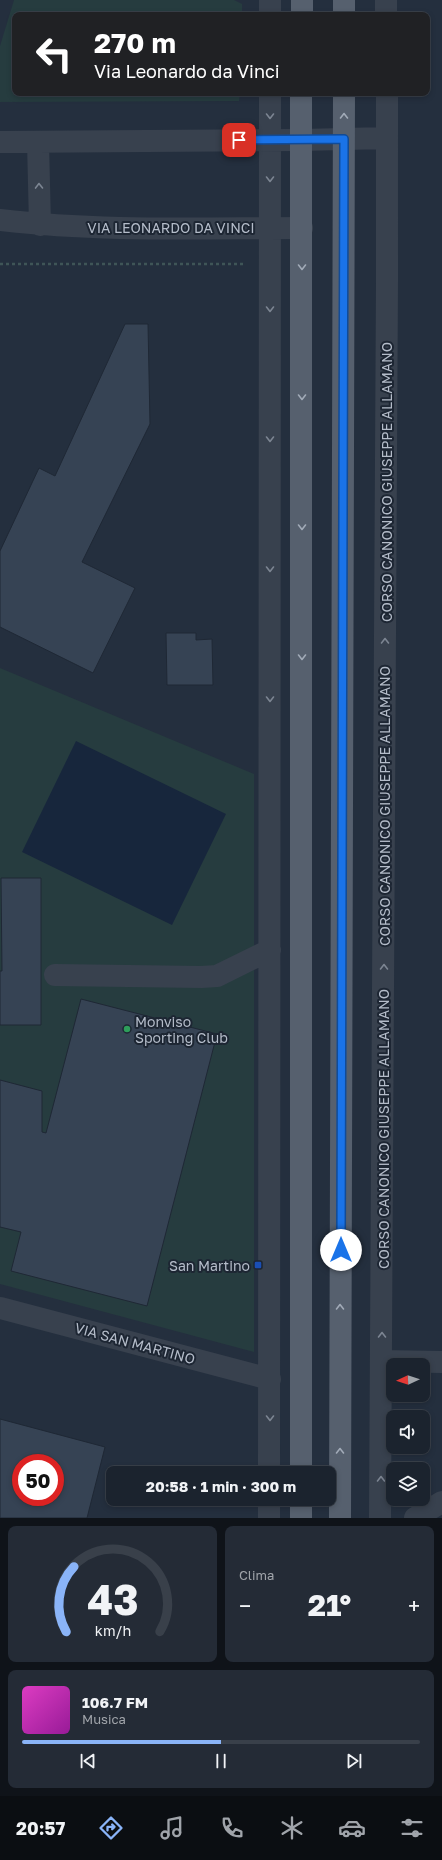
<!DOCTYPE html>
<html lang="it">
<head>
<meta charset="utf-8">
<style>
  body { margin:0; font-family:"Golos Text",sans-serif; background:#242b36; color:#f1f3f6; height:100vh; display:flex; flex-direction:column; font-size:15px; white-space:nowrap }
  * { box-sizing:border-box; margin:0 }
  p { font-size:13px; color:#a0a4aa }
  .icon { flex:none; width:22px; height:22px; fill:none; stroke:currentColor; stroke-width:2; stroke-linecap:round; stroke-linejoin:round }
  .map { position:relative; height:1518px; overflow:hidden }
  .drawer { display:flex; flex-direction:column; gap:8px; padding:8px; background:#0f1319; flex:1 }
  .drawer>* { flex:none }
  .banner { position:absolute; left:12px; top:12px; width:418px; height:84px; border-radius:8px; box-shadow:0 2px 6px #0003,0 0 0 1px #39404a; background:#202124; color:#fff; overflow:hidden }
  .needle { width:26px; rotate:267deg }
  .fabs { position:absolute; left:386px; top:1358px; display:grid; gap:8px }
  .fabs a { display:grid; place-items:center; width:44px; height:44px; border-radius:8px; background:#1b232e; box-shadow:0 2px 6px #0003,0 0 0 1px #39404a; font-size:20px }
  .speed { position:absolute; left:12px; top:1454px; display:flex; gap:8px; font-size:20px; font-weight:700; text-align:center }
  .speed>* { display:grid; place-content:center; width:52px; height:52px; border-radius:50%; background:#1b232e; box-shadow:0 2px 6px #0003,0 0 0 1px #39404a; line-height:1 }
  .speed .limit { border:6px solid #d22; background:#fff; color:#111 }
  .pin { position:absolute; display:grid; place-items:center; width:34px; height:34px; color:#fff; margin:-17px; border-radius:8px; box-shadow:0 2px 6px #0006 }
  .me { position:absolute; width:44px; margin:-22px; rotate:0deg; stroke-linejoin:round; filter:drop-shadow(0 0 3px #0008) }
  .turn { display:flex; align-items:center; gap:14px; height:84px; padding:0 16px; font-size:18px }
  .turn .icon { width:52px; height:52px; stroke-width:2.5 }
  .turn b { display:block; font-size:28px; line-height:34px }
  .big { font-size:30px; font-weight:700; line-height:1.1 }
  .drawer .widget { flex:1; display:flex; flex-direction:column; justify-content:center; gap:6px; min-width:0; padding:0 14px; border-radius:8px; background:#242b36 }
  .drawer .dial { align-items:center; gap:0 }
  .dial svg { height:104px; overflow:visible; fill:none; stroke:#39404a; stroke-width:7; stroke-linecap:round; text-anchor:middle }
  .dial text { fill:#f1f3f6; stroke:none }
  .song { display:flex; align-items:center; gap:12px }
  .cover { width:48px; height:48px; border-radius:6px; background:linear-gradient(135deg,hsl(310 70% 55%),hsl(300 70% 35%)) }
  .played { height:4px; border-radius:2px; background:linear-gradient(90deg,#8ab4f8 50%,#39404a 50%) }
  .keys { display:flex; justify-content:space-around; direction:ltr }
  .heat { display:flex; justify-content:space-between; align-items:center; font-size:22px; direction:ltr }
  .drawer .tiles { flex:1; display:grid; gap:8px; grid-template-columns:1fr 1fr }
  .widget:last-child { grid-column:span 2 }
  .trip { position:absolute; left:106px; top:1466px; width:230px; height:40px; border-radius:8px; background:#1b232e; box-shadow:0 2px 6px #0003,0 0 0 1px #39404a; font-weight:700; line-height:40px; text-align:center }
  .tabs { display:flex; height:64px; justify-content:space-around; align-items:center; background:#0b0e12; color:#a0a4aa }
  .tabs .icon { width:28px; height:28px }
  .tabs .current { color:#8ab4f8 }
  .tabs b { font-size:18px; color:#f1f3f6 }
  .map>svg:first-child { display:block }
  .green { fill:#263c3f }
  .water { fill:#17263c }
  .building { fill:#364354; stroke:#1f2835; fill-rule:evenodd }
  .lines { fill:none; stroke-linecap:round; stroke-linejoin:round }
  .path { stroke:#3f5557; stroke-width:2.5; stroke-dasharray:3 3; stroke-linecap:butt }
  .minor { stroke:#38414e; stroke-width:22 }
  .major { stroke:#56606e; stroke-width:22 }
  .oneway { stroke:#7c8592 }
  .oneway2 { stroke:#a1aab7 }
  .route-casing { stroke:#114b97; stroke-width:10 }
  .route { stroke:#1a73e8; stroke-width:7 }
  .leisure-dot { fill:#2e9e5b; stroke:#1d2633; stroke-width:1.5 }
  .transit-dot { fill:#1a4fb4; stroke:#1d2633; stroke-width:1.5 }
  .labels { text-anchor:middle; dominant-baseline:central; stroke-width:4; stroke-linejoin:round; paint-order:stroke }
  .street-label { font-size:14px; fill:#b4bcc9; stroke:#1d2633 }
  .poi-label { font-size:14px; fill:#b4bcc9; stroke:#1d2633; text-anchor:start }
</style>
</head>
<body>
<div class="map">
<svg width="442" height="1518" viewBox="0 0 442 1518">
  <rect width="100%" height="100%" fill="#242f3e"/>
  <path class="green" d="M14,0H234L242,4V15H15V93H240L239,101L0,102V46Z
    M0,668L254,774V1352L0,1284Z"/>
  <path class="water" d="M76,741L226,814L172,925L22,852Z"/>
  <path class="building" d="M125,324H148L150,424L82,562L135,588L93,673L0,627V551L39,468L55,476Z
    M166,633H196V640L212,639L213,685H167Z
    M1,878H41V1025H0V971H2Z
    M81,999L217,1034L147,1306L11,1271L21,1232L0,1227V1080L42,1091V1132L46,1133Z
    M0,1419L105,1447L87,1518H0ZM21,1463H55V1497H21Z"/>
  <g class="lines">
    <path class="path" d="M0,264H245"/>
    <path class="minor" d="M386,0V15
      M270,15V0
      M0,142L301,140L387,138
      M38,142L40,225
      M0,220C100,232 201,228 302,228
      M55,975L201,977L217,976L270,950
      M0,1308L270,1379
      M381,1361L442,1362
      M269,1473L270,93
      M269,1518V1499
      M380,1518L387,282V93
      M415,1518L442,1502"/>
    <path class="major" d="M302,15V0
      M344,15V0
      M301,1473V93
      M301,1518V1499
      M340,1518L344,93"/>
  </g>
  <defs><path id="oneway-chevron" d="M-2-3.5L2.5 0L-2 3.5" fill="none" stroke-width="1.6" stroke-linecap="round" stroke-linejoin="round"/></defs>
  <g class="oneway">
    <use href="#oneway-chevron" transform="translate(270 116) rotate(90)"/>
    <use href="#oneway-chevron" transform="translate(270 179) rotate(90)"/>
    <use href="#oneway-chevron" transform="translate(39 186) rotate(-91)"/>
    <use href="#oneway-chevron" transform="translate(270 309) rotate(90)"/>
    <use href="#oneway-chevron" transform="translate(270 439) rotate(90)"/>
    <use href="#oneway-chevron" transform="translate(270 569) rotate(90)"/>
    <use href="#oneway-chevron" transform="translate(385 641) rotate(-90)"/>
    <use href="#oneway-chevron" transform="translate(270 699) rotate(90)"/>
    <use href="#oneway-chevron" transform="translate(384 967) rotate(-90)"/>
    <use href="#oneway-chevron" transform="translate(382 1335) rotate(-90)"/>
    <use href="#oneway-chevron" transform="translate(270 1418) rotate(90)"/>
    <use href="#oneway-chevron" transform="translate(381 1479) rotate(-90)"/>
  </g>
  <g class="oneway2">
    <use href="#oneway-chevron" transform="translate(344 116) rotate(-90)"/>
    <use href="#oneway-chevron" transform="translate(302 267) rotate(90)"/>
    <use href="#oneway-chevron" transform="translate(302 397) rotate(90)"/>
    <use href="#oneway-chevron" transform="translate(302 527) rotate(90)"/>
    <use href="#oneway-chevron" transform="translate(302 657) rotate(90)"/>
    <use href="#oneway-chevron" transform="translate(340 1307) rotate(-90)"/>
    <use href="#oneway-chevron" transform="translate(340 1451) rotate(-90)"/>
  </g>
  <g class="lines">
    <defs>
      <path id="route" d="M239,140L344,139L341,1250"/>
    </defs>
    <use href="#route" class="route-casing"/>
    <use href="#route" class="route"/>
  </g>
  <circle class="leisure-dot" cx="127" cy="1029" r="4"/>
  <rect class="transit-dot" x="254" y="1261" width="8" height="8" rx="2"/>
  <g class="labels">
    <g class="street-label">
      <text x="171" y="227">VIA LEONARDO DA VINCI</text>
      <text transform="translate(386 482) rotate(-90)">CORSO CANONICO GIUSEPPE ALLAMANO</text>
      <text transform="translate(384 806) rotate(-90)">CORSO CANONICO GIUSEPPE ALLAMANO</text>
      <text transform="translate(383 1129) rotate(-90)">CORSO CANONICO GIUSEPPE ALLAMANO</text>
      <text transform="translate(135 1343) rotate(15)">VIA SAN MARTINO</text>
    </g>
    <g class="poi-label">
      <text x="135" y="1021">Monviso<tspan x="135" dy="16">Sporting Club</tspan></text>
      <text x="250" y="1265" text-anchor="end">San Martino</text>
    </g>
  </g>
</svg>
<div class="fabs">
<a><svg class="needle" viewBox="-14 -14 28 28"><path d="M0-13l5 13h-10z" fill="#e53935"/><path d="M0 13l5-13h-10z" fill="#a0a4aa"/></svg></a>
<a><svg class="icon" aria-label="sound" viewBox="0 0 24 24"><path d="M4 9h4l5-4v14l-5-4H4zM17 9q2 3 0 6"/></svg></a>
<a><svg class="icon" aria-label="layers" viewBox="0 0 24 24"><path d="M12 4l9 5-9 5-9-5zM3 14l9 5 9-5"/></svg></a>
</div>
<div class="speed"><div class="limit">50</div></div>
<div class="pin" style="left:239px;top:140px;background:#d93025"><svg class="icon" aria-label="arrive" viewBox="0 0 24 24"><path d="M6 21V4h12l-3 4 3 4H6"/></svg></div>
<svg class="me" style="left:341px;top:1250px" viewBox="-20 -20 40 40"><circle r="19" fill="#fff"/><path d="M0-13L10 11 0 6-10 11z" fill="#1a73e8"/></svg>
<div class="trip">20:58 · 1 min · 300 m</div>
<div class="banner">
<div class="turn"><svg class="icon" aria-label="left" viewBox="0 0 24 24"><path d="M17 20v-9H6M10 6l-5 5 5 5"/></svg><div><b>270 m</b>Via Leonardo da Vinci</div></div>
</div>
</div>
<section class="drawer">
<div class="tiles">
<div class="widget dial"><svg viewBox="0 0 100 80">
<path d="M14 69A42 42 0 1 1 86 69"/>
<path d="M14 69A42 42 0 0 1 20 19" stroke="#8ab4f8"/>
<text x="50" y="56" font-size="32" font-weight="700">43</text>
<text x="50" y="72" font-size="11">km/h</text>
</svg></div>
<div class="widget"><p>Clima</p>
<div class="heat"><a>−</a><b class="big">21°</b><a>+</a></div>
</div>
<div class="widget">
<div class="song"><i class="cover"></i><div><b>106.7 FM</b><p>Musica</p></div></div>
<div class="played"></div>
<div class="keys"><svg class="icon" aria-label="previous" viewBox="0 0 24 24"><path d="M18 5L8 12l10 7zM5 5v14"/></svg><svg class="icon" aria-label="pause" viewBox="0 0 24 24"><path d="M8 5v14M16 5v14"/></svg><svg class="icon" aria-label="next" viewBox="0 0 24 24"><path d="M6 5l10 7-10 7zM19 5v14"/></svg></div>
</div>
</div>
</section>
<nav class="tabs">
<b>20:57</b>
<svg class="icon current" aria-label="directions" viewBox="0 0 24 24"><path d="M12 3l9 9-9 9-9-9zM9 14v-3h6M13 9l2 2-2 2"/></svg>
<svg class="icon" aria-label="music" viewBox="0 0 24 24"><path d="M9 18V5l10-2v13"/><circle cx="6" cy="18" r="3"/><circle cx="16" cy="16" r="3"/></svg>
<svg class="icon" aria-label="phone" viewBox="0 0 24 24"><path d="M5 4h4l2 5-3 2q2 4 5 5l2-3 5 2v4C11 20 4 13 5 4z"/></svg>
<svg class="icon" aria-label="climate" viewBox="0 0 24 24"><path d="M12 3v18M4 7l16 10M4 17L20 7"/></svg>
<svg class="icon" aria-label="car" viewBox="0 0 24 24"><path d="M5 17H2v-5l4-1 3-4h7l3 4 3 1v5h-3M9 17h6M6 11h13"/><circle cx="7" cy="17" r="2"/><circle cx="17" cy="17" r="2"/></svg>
<svg class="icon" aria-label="filters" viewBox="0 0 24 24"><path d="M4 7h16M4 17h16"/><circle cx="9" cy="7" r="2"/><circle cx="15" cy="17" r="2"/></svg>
</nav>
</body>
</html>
